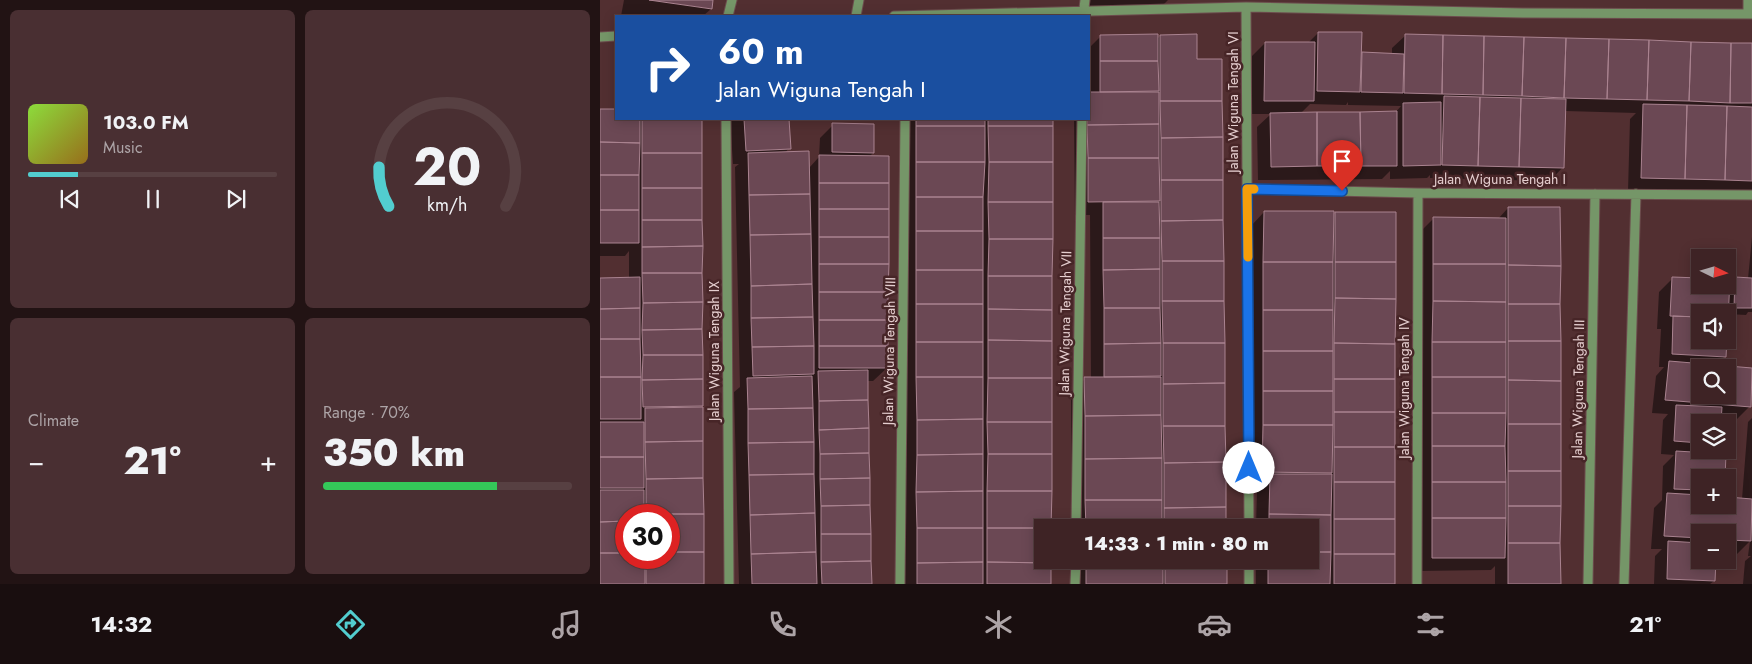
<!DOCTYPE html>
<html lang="en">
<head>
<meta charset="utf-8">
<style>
  body { margin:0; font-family:Jost,sans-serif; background:#492f32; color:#f1f3f6; height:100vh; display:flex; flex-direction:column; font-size:19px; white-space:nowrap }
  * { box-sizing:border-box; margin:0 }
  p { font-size:16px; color:#ada4a7 }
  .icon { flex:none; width:28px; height:28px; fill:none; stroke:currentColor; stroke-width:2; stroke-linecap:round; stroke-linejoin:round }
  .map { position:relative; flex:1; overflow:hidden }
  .panel { display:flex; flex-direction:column; gap:10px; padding:10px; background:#221314; width:600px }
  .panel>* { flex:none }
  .guide { position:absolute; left:15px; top:15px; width:475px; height:105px; border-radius:0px; box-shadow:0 2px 12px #0003,0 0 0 1px #574042; background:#1a4fa0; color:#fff; overflow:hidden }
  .needle { width:32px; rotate:95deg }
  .buttons { position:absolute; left:1091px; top:249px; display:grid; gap:10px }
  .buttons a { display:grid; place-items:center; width:45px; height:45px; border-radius:0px; background:#3e2325; box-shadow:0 2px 12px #0003,0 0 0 1px #574042; font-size:25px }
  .speed { position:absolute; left:15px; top:504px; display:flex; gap:10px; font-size:25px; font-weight:700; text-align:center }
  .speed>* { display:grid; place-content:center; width:65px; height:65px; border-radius:50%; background:#3e2325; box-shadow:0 2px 12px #0003,0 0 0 1px #574042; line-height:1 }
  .speed .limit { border:8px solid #d22; background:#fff; color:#111 }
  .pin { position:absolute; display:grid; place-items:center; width:42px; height:42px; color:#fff; margin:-51px -21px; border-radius:50% 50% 50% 0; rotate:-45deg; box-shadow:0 0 5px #0007 }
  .pin .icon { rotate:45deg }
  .me { position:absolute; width:55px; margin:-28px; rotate:0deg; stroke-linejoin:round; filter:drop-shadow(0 0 4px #0008) }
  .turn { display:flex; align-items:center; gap:18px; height:105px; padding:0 20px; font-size:22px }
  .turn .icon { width:65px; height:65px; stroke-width:2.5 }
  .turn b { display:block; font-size:35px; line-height:42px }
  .big { font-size:38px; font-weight:800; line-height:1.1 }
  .panel .card { flex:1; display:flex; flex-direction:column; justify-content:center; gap:8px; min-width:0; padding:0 18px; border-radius:8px; background:#492f32 }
  .panel .dial { align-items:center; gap:0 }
  .dial svg { height:130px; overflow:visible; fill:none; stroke:#574042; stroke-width:7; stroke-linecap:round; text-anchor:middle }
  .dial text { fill:#f1f3f6; stroke:none }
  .song { display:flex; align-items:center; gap:15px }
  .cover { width:60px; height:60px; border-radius:8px; background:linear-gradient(135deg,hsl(90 70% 55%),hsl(40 70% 35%)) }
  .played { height:5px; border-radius:2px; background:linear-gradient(90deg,#52cdcf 20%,#574042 20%) }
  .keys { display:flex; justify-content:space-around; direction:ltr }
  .heat { display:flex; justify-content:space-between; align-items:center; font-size:28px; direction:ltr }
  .charge { height:8px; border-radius:4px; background:linear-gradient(90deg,#34c759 70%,#574042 0) }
  .panel .tiles { flex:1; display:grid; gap:10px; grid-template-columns:repeat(2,1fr) }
  .trip { position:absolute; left:434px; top:519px; width:285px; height:50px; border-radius:0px; background:#3e2325; box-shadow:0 2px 12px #0003,0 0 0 1px #574042; font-weight:800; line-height:50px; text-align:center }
  .menu { display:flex; height:80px; justify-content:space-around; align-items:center; background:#190e0f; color:#ada4a7 }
  .menu .icon { width:35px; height:35px }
  .menu .on { color:#52cdcf }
  .menu b { font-size:22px; color:#f1f3f6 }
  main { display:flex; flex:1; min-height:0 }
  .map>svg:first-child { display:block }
  .shadow { fill:#0007; fill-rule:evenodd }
  .building { fill:#6b4854; stroke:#aa8390; fill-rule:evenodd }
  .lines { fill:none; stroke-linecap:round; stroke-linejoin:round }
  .minor-casing { stroke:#6c4c4d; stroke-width:11 }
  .minor { stroke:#759668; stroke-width:9 }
  .route-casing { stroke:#114b97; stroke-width:12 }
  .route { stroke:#1a73e8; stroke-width:9 }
  .slow { stroke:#f59e0b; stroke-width:9 }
  .labels { text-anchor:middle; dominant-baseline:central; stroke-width:5; stroke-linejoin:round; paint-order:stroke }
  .street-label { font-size:14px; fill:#e5cecf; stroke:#472527 }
</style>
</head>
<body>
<main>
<section class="panel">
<div class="tiles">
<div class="card">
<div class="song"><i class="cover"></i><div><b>103.0 FM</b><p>Music</p></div></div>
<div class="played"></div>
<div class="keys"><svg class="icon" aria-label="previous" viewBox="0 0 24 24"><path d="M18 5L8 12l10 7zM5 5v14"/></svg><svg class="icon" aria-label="pause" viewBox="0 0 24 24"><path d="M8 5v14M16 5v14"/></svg><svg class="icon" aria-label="next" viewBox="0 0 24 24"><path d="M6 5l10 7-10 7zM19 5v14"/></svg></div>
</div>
<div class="card dial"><svg viewBox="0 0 100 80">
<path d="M14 69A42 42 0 1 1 86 69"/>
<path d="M14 69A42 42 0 0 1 8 45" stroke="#52cdcf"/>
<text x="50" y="56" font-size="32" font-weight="700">20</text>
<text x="50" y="72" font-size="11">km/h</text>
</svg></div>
<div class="card"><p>Climate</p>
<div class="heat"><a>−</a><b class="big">21°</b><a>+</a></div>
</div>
<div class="card"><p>Range · 70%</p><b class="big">350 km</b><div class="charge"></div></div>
</div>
</section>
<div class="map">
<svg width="1152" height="584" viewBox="0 0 1152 584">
  <rect width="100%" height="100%" fill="#522f31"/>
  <path class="shadow" d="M24,0H112L111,9L103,16H21Z
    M486,0H568L554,14L486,10Z
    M718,33L760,54H792V48L806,35L1152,45V194L1028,191L1030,119L1036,113L965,111L963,167L950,181L830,178V175L827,178L790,179V171L782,179L658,180L657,127L671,114H651L652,56L665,43H708ZM748,102V105L801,106L795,113L700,114L710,104L746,105Z
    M560,36L625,528H472L471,392L485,379L491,378L490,215H475L474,119H489V48L500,37L557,39Z
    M16,110V119H101V406L98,409H102L103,584H0V279H29V251L25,256H0V111ZM26,515H69V558H26Z
    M130,119H188L189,148L185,153L209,168L219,157L220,138L233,125L273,153L269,157L287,368L273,381H267L270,584H139L134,392L140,387L135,167L139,164H133Z
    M304,119H452L450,528H442V560H450V584H304Z
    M908,208H959L960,584H895V566L891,570L819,571L820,232L833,219H898Z
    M664,212L733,216L735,213H795L794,584H656V560H710V528H656L657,489L660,485H649L651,226Z
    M1152,237V312H1148L1146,315L1128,314V312H1100V340H1126L1125,356L1115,366L1152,370L1149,407L1136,420L1120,419V422H1100V450H1112L1108,454L1100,478V505H1128V498L1142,499L1148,422L1152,418V584H1143L1145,561L1151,556H1148L1150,541L1137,554L1128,553V532H1100V560H1115L1114,581L1110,584H1054L1055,556L1062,549H1051L1054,508L1062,500L1063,466L1074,455L1061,454L1063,420L1068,414L1052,413L1056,376L1064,367H1059L1061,329H1057L1059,292L1073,278L1100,280V285H1128V281V286L1136,278L1148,279ZM1100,368H1128V395H1100Z
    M473,560H625L626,584H473Z"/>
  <path class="building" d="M49,0H113L112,9Z
    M718,32H762L760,92L717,91Z
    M558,34V61H500V35Z
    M597,34V59H622V101H560V35Z
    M805,34L843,35L842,94L804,93Z
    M843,35L884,36L883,95L842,94Z
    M884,36L924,37L922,96L883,95Z
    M924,37L966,38L964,98L922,96Z
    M966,38L1009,39L1007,99L964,98Z
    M1009,39L1049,40L1047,100L1007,99Z
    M1049,40L1091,42L1089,101L1047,100Z
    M665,42H715L714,101H664Z
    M1091,42L1131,43L1130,103L1089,101Z
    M1131,43H1152V103H1130Z
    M762,52L804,54L803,93L761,92Z
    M500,61H558L559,91L500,92Z
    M489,92H559V124L487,125V119H489Z
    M844,96L880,97L878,166L842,165Z
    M880,97L921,98L919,167L878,166Z
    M921,98L966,99L964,168L919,167Z
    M560,101H622L623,137L561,138Z
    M841,102V165L803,166V103Z
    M1043,104L1087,105L1085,179L1041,178Z
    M1087,105L1127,106L1125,180L1085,179Z
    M1127,106L1152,107V181L1125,180Z
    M0,109H16V119H40V143L0,142Z
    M797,111V166H761L760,112Z
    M717,112H760L761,166H717Z
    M717,112V166L671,167L670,113Z
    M42,119H102V153H42Z
    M144,119H189L191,149L146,151Z
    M316,119H385V126H316Z
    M388,119H453V126H388Z
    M232,123L274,124V153L232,152Z
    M559,124V158H488L487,125Z
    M316,126H385V162H316Z
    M388,126H453V162H389Z
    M623,137V180H561V138Z
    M0,142L40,143L39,175H0Z
    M209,151L210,194L149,195L148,153Z
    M42,153H102V188H42Z
    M219,155L289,156V183H219Z
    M488,158H559L560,201L488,202Z
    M316,162H385L383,197H316Z
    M389,162H453V202H388Z
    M0,175H39V210H0Z
    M561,180H623V220L561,221Z
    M219,183H289V209H219Z
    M42,188H102V220H42Z
    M210,194L211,234L150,235L149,195Z
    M316,197H383V231H316Z
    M388,202H453V239H389Z
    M503,202H559L560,238H503Z
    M908,207H960L961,266L908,265Z
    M219,209H289V237H219Z
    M0,210H39V243H0Z
    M664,211H734L733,262H663Z
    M735,212H796V262H735Z
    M833,217L906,218V264H833Z
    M42,220H102L103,246L42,247Z
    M623,220L624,261H562L561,221Z
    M316,231H383V270H316Z
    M211,234L212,284L151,286L150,235Z
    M219,237H289V264H219Z
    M503,238H560V269L503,270Z
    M389,239H453L452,276H388Z
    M103,246L102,273H42V247Z
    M562,261H624V301H562Z
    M663,262H733V310H663Z
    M735,262H796V299L735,298Z
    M219,264H289L288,292H219Z
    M833,264H906V302L833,301Z
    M908,265L961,266L960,304H908Z
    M560,269V308H504L503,270Z
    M316,270H383V304H316Z
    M42,273H102L103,302L43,303Z
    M388,276H452V310L388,309Z
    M40,277V308L0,309V278Z
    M1072,277L1100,278V285H1128V280H1130L1128,319V312H1100V317L1070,316Z
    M1135,277L1152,278V308H1134Z
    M212,284L213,317L151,318V286Z
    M219,292H288V320H219Z
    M735,298L796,299L795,344L734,343Z
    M562,301H624L625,343H563Z
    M833,301L906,302V342H832Z
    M103,302L102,329L42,330L43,303Z
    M316,304H383V342H316Z
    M908,304H960L961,341H908Z
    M40,308V339H0V309Z
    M504,308H560L561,343L504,344Z
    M388,309L452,310V341L388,340Z
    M663,310H733V351H663Z
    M1073,316L1100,317V340H1127L1126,357L1072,354Z
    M213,317L214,346L152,347L151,318Z
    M219,320H288V346H219Z
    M102,329L103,355H43L42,330Z
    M0,339H40L41,377H0Z
    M388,340L452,341V378H388Z
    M908,341H961V381L908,380Z
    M316,342H383V377H316Z
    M832,342H906V377H832Z
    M561,343V376L504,377V344Z
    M563,343H625V383L563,384Z
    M734,343L795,344V379H734Z
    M214,346V374L153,376L152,347Z
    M219,346H288V368H219Z
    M663,351H733V391H663Z
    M43,355H103V379L42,380Z
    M1069,361L1152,368L1151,407L1065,400ZM1100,368H1128V395H1100Z
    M268,370V400L219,401L218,371Z
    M212,376L213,408L148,409L147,378Z
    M0,377H41V419H0Z
    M316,377H383V419L317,420Z
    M484,377H561V415L485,416Z
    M832,377H906V413H832Z
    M388,378H452V422H387Z
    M103,379V406L43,407L42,380Z
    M734,379H795V412H734Z
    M908,380L961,381V424H908Z
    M625,383V426H563V384Z
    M663,391H733V425H663Z
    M268,400L269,428L219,430V401Z
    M1076,405L1122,407L1121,422H1100V443L1074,441Z
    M103,407V441L45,442V408Z
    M213,408L214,442L148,443V409Z
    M734,412H795V447H734Z
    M832,413H906L905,446H832Z
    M561,415L562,458L485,459V416Z
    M383,419V454L317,455V420Z
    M0,422H44V457H0Z
    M387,422H452V454H388Z
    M908,424H961V471H908Z
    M663,425H733L732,473L662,472Z
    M563,426H625L626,462L564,463Z
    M269,428V453L220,454L219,430Z
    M103,441V478L46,479L45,442Z
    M214,442V474L149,475L148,443Z
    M832,446H905L906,482H832Z
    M734,447H795V482H734Z
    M1076,451L1126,454L1125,478H1100V490L1074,489Z
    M269,453L270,478L220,479V454Z
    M383,454V491L316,492L317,455Z
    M388,454H452V491H387Z
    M0,457H44V488H0Z
    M562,458V500H485V459Z
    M626,462V507L564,508V463Z
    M908,471H961V506H908Z
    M214,474L215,513L150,515L149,475Z
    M670,474H732L731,515L669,514Z
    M103,478L104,514H46V479Z
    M270,478V505L221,506L220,479Z
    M734,482H795V519H734Z
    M832,482H906V518H832Z
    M0,490H44V515H26V521L0,522Z
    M383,491V528H317L316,492Z
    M387,491H452L451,528H387Z
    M1067,493L1100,495V505H1128V497L1152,499L1151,541L1128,540V532H1100V538L1064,536Z
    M485,500H562V528H486Z
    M270,505L271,534H221V506Z
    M908,506H961L960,543H908Z
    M626,507V528H564V508Z
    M215,513L216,552L151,554L150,515Z
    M46,514H104V552H69V515Z
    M669,514L731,515V552H710V528H669Z
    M832,518H906L905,558H832Z
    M734,519H795V554H734Z
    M26,521V553H0V522Z
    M317,528H383V562L317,563Z
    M387,528H442V560H451V563L387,562Z
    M221,534H271V561L221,562Z
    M1068,541L1100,543V560H1116L1115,581L1067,579Z
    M908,543H960L961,584H908Z
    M69,552H104V584H46V558H69Z
    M216,552L217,584H152L151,554Z
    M710,552H731L730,584H668V560H710Z
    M0,553H26V558H45V584H0Z
    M734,554H795V584H734Z
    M486,560H563V566L486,567Z
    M565,560H627V584H565Z
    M271,561L272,584H222L221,562Z
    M383,562V584H317V563Z
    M387,562L451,563V584H387Z
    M563,566V584H486V567Z"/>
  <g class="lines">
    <defs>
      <path id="minor" d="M646,7L649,528
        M1148,14V0
        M128,16L132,0
        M256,16L259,0
        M294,16L646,7L923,13L1152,14
        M483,16L485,0
        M0,37L16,36
        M126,119L129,584
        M647,189L818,193L1152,195
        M476,528L482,119
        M649,560V584
        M300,584L305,119
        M475,584L476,560
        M817,584L818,193
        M988,584L995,194
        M1024,584L1036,194"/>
    </defs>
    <use href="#minor" class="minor-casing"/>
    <use href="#minor" class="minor"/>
  </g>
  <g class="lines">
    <defs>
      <path id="route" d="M649,468L647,189L742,191"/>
    </defs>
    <use href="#route" class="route-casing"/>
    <use href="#route" class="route"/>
    <path class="slow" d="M648,257L647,189H654"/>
  </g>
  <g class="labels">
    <g class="street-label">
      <text transform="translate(633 102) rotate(-90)">Jalan Wiguna Tengah VI</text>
      <text x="900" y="179">Jalan Wiguna Tengah I</text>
      <text transform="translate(465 323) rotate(-89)">Jalan Wiguna Tengah VII</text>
      <text transform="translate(114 351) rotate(-90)">Jalan Wiguna Tengah IX</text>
      <text transform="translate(289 351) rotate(-89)">Jalan Wiguna Tengah VIII</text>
      <text transform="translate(804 388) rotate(-90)">Jalan Wiguna Tengah IV</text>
      <text transform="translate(978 389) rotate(-89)">Jalan Wiguna Tengah III</text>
    </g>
  </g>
</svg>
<div class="buttons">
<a><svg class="needle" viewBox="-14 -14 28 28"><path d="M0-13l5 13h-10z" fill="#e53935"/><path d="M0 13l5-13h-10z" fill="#ada4a7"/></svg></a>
<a><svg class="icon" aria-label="sound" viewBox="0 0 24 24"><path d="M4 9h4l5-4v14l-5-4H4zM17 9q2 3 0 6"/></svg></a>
<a><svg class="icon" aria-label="search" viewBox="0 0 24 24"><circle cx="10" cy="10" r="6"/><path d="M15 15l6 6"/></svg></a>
<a><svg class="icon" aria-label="layers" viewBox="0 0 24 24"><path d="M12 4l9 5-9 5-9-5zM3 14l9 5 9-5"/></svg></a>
<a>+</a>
<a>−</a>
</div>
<div class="speed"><div class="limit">30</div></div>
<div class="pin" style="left:742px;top:191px;background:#d93025"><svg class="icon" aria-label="arrive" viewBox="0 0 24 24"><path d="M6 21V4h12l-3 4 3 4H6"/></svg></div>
<svg class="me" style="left:649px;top:468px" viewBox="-20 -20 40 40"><circle r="19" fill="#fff"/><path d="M0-13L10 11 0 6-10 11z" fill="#1a73e8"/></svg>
<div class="trip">14:33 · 1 min · 80 m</div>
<div class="guide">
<div class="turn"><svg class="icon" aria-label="right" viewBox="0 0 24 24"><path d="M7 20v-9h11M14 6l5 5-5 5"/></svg><div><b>60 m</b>Jalan Wiguna Tengah I</div></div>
</div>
</div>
</main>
<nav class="menu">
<b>14:32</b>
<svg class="icon on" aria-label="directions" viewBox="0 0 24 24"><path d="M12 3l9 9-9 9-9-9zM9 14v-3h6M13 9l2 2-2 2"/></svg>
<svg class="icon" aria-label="music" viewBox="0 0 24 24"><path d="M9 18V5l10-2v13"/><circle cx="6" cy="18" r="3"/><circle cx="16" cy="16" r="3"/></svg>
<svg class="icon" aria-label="phone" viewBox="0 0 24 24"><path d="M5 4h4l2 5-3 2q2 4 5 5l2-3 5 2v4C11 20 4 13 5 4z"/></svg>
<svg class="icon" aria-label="climate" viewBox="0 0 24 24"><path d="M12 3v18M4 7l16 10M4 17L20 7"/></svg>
<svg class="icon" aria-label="car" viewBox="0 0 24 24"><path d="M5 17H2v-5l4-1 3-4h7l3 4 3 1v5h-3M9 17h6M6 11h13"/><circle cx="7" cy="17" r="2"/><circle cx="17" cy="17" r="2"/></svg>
<svg class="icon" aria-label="filters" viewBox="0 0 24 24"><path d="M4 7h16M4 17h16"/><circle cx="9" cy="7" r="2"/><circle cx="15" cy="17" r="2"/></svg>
<b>21°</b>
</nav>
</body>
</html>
